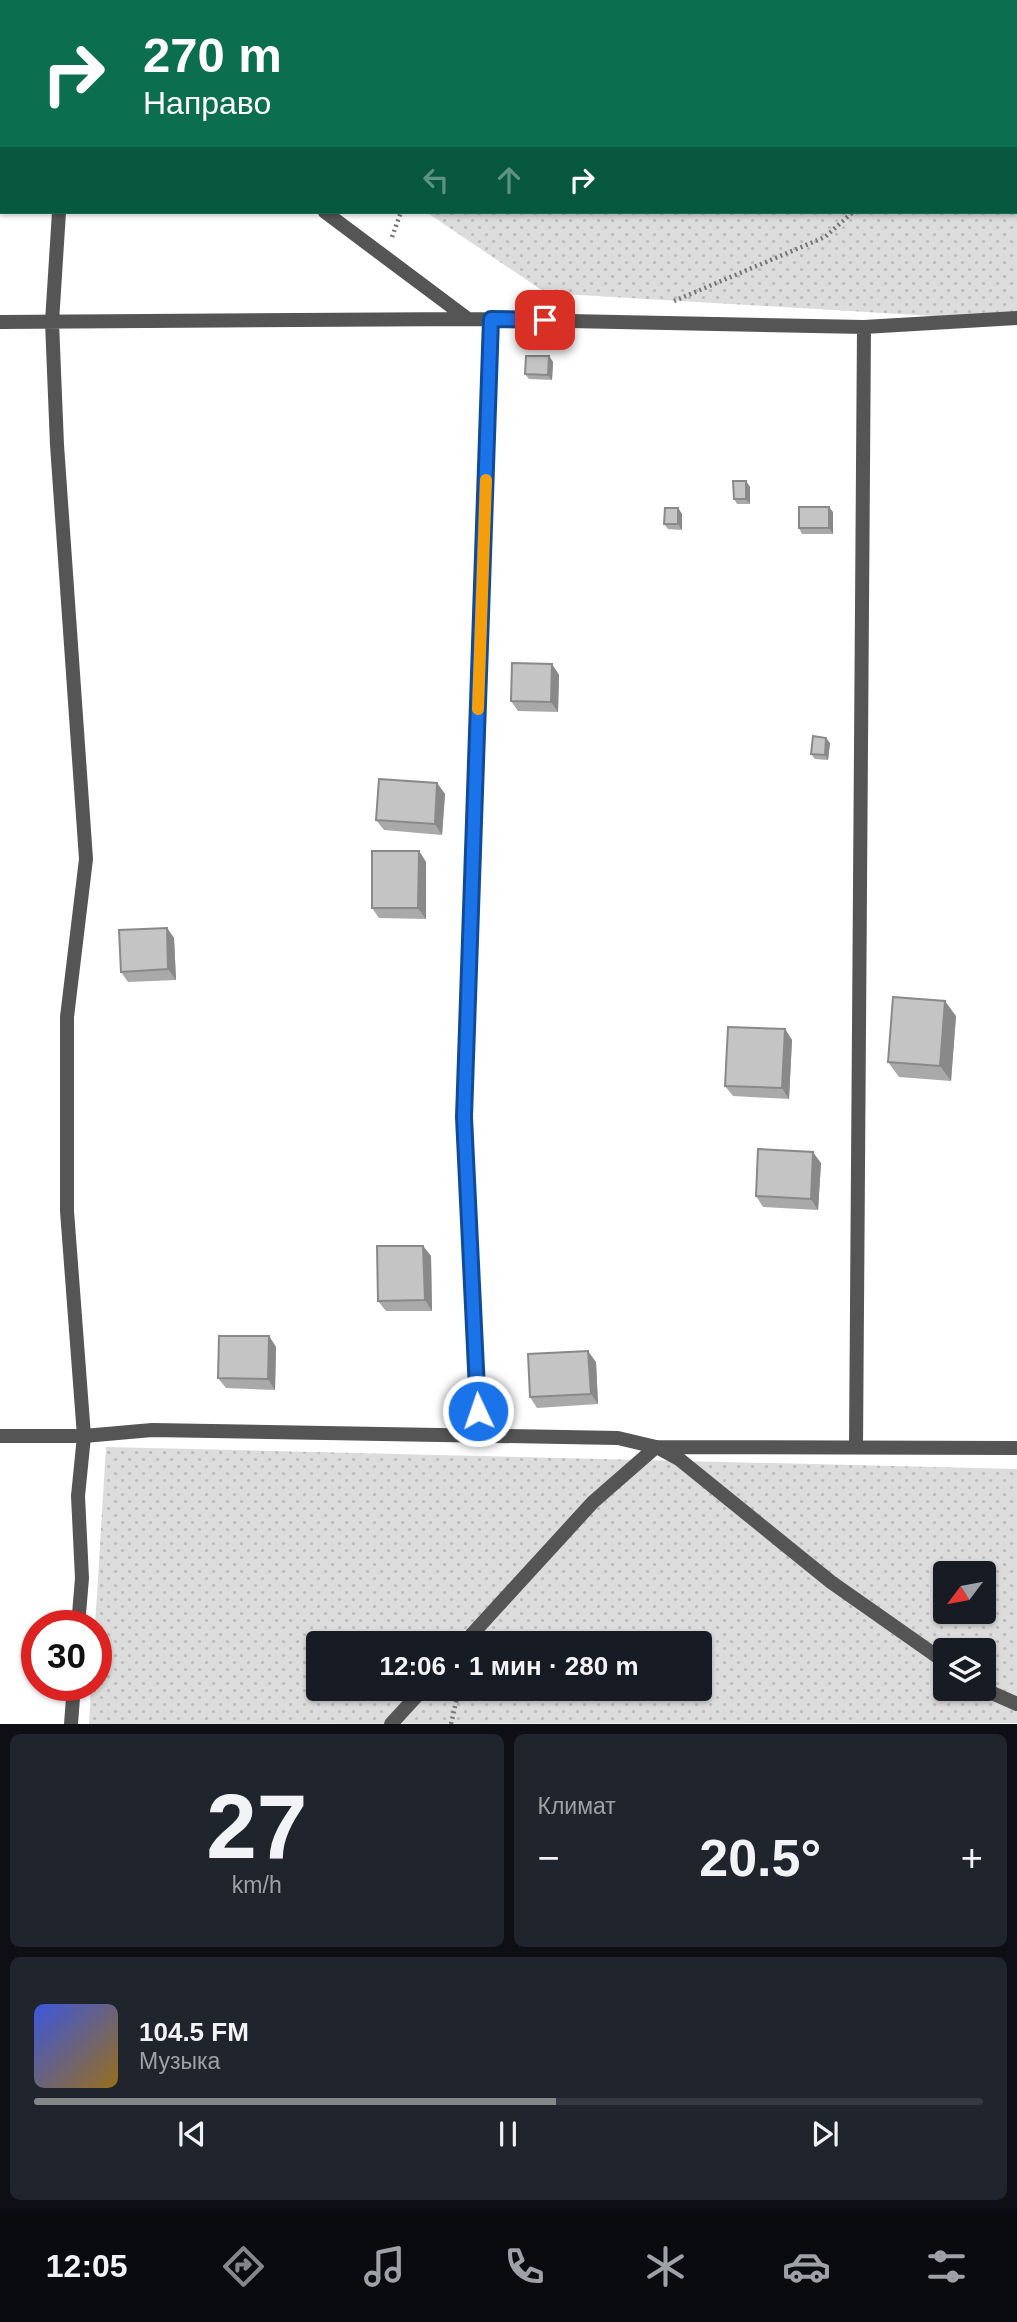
<!DOCTYPE html>
<html lang="ru">
<head>
<meta charset="utf-8">
<style>
  body { margin:0; font-family:Arial,sans-serif; background:#20242c; color:#f1f3f6; height:100vh; display:flex; flex-direction:column; font-size:26px; white-space:nowrap }
  * { box-sizing:border-box; margin:0 }
  p { font-size:23px; color:#9ea1a6 }
  .icon { flex:none; width:38px; height:38px; fill:none; stroke:currentColor; stroke-width:2; stroke-linecap:round; stroke-linejoin:round }
  .map { position:relative; height:1724px; overflow:hidden }
  .side { display:flex; flex-direction:column; gap:10px; padding:10px; background:#0d0f14; flex:1 }
  .side>* { flex:none }
  .guide { position:absolute; left:0px; top:0px; width:1018px; height:214px; box-shadow:0 2px 5px #0004; background:#0b6e4f; color:#fff; overflow:hidden }
  .needle { width:46px; rotate:238deg }
  .controls { position:absolute; left:933px; top:1561px; display:grid; gap:14px }
  .controls a { display:grid; place-items:center; width:63px; height:63px; border-radius:7px; background:#171b24; box-shadow:0 2px 5px #0004; font-size:35px }
  .speed { position:absolute; left:21px; top:1610px; display:flex; gap:14px; font-size:35px; font-weight:700; text-align:center }
  .speed>* { display:grid; place-content:center; width:91px; height:91px; border-radius:50%; background:#171b24; box-shadow:0 2px 5px #0004; line-height:1 }
  .speed .limit { border:10px solid #d22; background:#fff; color:#111 }
  .pin { position:absolute; display:grid; place-items:center; width:60px; height:60px; color:#fff; margin:-30px; border-radius:14px; box-shadow:0 4px 10px #0006 }
  .me { position:absolute; width:77px; margin:-38px; rotate:357deg; stroke-linejoin:round; filter:drop-shadow(0 0 5px #0008) }
  .turn { display:flex; align-items:center; gap:24px; height:147px; padding:0 28px; font-size:32px }
  .turn .icon { width:91px; height:91px; stroke-width:2.5 }
  .turn b { display:block; font-size:49px; line-height:60px }
  .lanes { display:flex; align-items:center; height:66px; padding:0 28px; background:#0003; justify-content:center; gap:35px; direction:ltr }
  .lanes .off { opacity:.35 }
  .big { font-size:52px; font-weight:700; line-height:1.1 }
  .side .widget { flex:1; display:flex; flex-direction:column; justify-content:center; gap:10px; min-width:0; padding:0 24px; border-radius:10px; background:#20242c }
  .side .dial { align-items:center; gap:0 }
  .dial b { font-size:91px; line-height:1 }
  .song { display:flex; align-items:center; gap:21px }
  .cover { width:84px; height:84px; border-radius:10px; background:linear-gradient(135deg,hsl(230 70% 55%),hsl(40 70% 35%)) }
  .played { height:7px; border-radius:4px; background:linear-gradient(90deg,#858687 55%,#363941 55%) }
  .keys { display:flex; justify-content:space-around; direction:ltr }
  .heat { display:flex; justify-content:space-between; align-items:center; font-size:38px; direction:ltr }
  .side .tiles { flex:1; display:grid; gap:10px; grid-template-columns:1fr 1fr }
  .widget:last-child { grid-column:span 2 }
  .trip { position:absolute; left:306px; top:1631px; width:406px; height:70px; border-radius:7px; background:#171b24; box-shadow:0 2px 5px #0004; font-weight:700; line-height:70px; text-align:center }
  .dock { display:flex; height:112px; justify-content:space-around; align-items:center; background:#090b0e; color:#9ea1a6 }
  .dock .icon { width:49px; height:49px }
  .dock .current { color:#858687 }
  .dock b { font-size:32px; color:#f1f3f6 }
  .map>svg:first-child { display:block }
  .grass { fill:url(#grass-dots); fill-rule:evenodd }
  .lines { fill:none; stroke-linecap:round; stroke-linejoin:round }
  .path { stroke:#777; stroke-width:4.5; stroke-dasharray:2 3.5; stroke-linecap:butt }
  .street { stroke:#555; stroke-width:14 }
  .wall { fill:#a9a9a9 }
  .shaded-wall { fill:#898989 }
  .building { fill:#c4c4c4; stroke:#898989; stroke-width:2 }
  .route-casing { stroke:#114b97; stroke-width:18 }
  .route { stroke:#1a73e8; stroke-width:12 }
  .slow { stroke:#f59e0b; stroke-width:12 }
</style>
</head>
<body>
<div class="map">
<svg width="1017" height="1724" viewBox="0 0 1017 1724">
  <defs>
    <pattern id="grass-dots" width="8" height="8" patternUnits="userSpaceOnUse" patternTransform="scale(1.75)"><rect width="8" height="8" fill="#dcdcdc"/><path d="M2 2h.1M6 6h.1" fill="none" stroke="#bbb" stroke-width="1.8" stroke-linecap="round"/></pattern>
  </defs>
  <rect width="100%" height="100%" fill="#fff"/>
  <path class="grass" d="M125,0H1017V321L546,293L426,212H1017V2Z
    M106,1447L1017,1469V1723L89,1724L91,1685H96L95,1626ZM945,1573H984V1612H945ZM318,1643H700V1689H318ZM945,1650H984V1689H945Z"/>
  <g class="lines">
    <path class="path" d="M337,2L339,0
      M392,237L401,212
      M674,301L825,237L853,212
      M451,1724L459,1689"/>
    <path class="street" d="M83,0V2
      M59,212L52,322L57,445L86,859L67,1017V1211L84,1436L78,1496L82,1578L78,1626
      M325,212L468,319
      M0,322L468,319L864,327L1017,318
      M0,1436H84L152,1430L618,1438L656,1447L1017,1448
      M479,1438L464,1117L491,319
      M657,1447L679,1459L831,1582L945,1662
      M856,1447L864,327
      M464,1643L593,1502L656,1447
      M983,1689L1017,1704
      M71,1724L74,1685
      M391,1724L423,1689"/>
  </g>
  <path class="wall" d="M0,82H2V133L0,134Z
    M549,356L553,362L552,380L529,379L525,374Z
    M746,481L750,487V504H737L734,499Z
    M678,508L682,514V530L668,529L664,524Z
    M833,512V534H802L799,528Z
    M552,664L559,675L558,712L518,711L511,701Z
    M830,743L828,760L815,759L811,754Z
    M437,783L445,794L442,835L384,830L376,820Z
    M419,851L426,862V919L379,918L372,908Z
    M167,928L174,938L176,980L128,982L121,972Z
    M956,1016L951,1081L899,1077L888,1062Z
    M785,1029L792,1040L789,1099L733,1096L725,1086Z
    M821,1163L818,1210L763,1207L756,1196Z
    M423,1246L431,1256L432,1311H386L378,1301Z
    M269,1336L276,1347L275,1390L226,1388L218,1378Z
    M596,1362L598,1404L537,1408L530,1397Z"/>
  <path class="shaded-wall" d="M549,356L553,362L552,380L548,375Z
    M746,481L750,487V504L746,499Z
    M829,507L833,512V534L829,528Z
    M678,508L682,514V530L678,524Z
    M552,664L559,675L558,712L551,702Z
    M826,738L830,743L828,760L825,755Z
    M437,783L445,794L442,835L435,824Z
    M419,851L426,862V919L418,908Z
    M167,928L174,938L176,980L168,969Z
    M945,1001L956,1016L951,1081L940,1066Z
    M785,1029L792,1040L789,1099L782,1088Z
    M813,1152L821,1163L818,1210L811,1199Z
    M423,1246L431,1256L432,1311L425,1300Z
    M269,1336L276,1347L275,1390L268,1379Z
    M588,1351L596,1362L598,1404L591,1394Z"/>
  <path class="building" d="M0,82H2V122H0Z
    M526,356H549L548,375L525,374Z
    M733,481H746V499H734Z
    M799,507H829V528H799Z
    M665,508H678V524H664Z
    M512,663L552,664L551,702L511,701Z
    M813,736L826,738L825,755L811,754Z
    M379,779L437,783L435,824L376,820Z
    M372,851H419L418,908H372Z
    M167,928L168,969L121,972L119,930Z
    M893,997L945,1001L940,1066L888,1062Z
    M728,1027L785,1029L782,1088L725,1086Z
    M758,1149L813,1152L811,1199L756,1196Z
    M377,1246H423L425,1300L378,1301Z
    M219,1336H269L268,1379L218,1378Z
    M588,1351L591,1394L530,1397L528,1354Z"/>
  <g class="lines">
    <defs>
      <path id="route" d="M478,1411L464,1117L491,319L545,320"/>
    </defs>
    <use href="#route" class="route-casing"/>
    <use href="#route" class="route"/>
    <path class="slow" d="M478,709L486,480"/>
  </g>
</svg>
<div class="controls">
<a><svg class="needle" viewBox="-14 -14 28 28"><path d="M0-13l5 13h-10z" fill="#e53935"/><path d="M0 13l5-13h-10z" fill="#9ea1a6"/></svg></a>
<a><svg class="icon" aria-label="layers" viewBox="0 0 24 24"><path d="M12 4l9 5-9 5-9-5zM3 14l9 5 9-5"/></svg></a>
</div>
<div class="speed"><div class="limit">30</div></div>
<div class="pin" style="left:545px;top:320px;background:#d93025"><svg class="icon" aria-label="arrive" viewBox="0 0 24 24"><path d="M6 21V4h12l-3 4 3 4H6"/></svg></div>
<svg class="me" style="left:478px;top:1411px" viewBox="-20 -20 40 40"><circle r="17" fill="#1a73e8" stroke="#fff" stroke-width="3"/><path d="M0-11L8 9 0 5-8 9z" fill="#fff"/></svg>
<div class="trip">12:06 · 1 мин · 280 m</div>
<div class="guide">
<div class="turn"><svg class="icon" aria-label="right" viewBox="0 0 24 24"><path d="M7 20v-9h11M14 6l5 5-5 5"/></svg><div><b>270 m</b>Направо</div></div>
<div class="lanes"><svg class="icon off" aria-label="left" viewBox="0 0 24 24"><path d="M17 20v-9H6M10 6l-5 5 5 5"/></svg><svg class="icon off" aria-label="ahead" viewBox="0 0 24 24"><path d="M12 20V5M6 11l6-6 6 6"/></svg><svg class="icon" aria-label="right" viewBox="0 0 24 24"><path d="M7 20v-9h11M14 6l5 5-5 5"/></svg></div>
</div>
</div>
<section class="side">
<div class="tiles">
<div class="widget dial"><b>27</b><p>km/h</p></div>
<div class="widget"><p>Климат</p>
<div class="heat"><a>−</a><b class="big">20.5°</b><a>+</a></div>
</div>
<div class="widget">
<div class="song"><i class="cover"></i><div><b>104.5 FM</b><p>Музыка</p></div></div>
<div class="played"></div>
<div class="keys"><svg class="icon" aria-label="previous" viewBox="0 0 24 24"><path d="M18 5L8 12l10 7zM5 5v14"/></svg><svg class="icon" aria-label="pause" viewBox="0 0 24 24"><path d="M8 5v14M16 5v14"/></svg><svg class="icon" aria-label="next" viewBox="0 0 24 24"><path d="M6 5l10 7-10 7zM19 5v14"/></svg></div>
</div>
</div>
</section>
<nav class="dock">
<b>12:05</b>
<svg class="icon current" aria-label="directions" viewBox="0 0 24 24"><path d="M12 3l9 9-9 9-9-9zM9 14v-3h6M13 9l2 2-2 2"/></svg>
<svg class="icon" aria-label="music" viewBox="0 0 24 24"><path d="M9 18V5l10-2v13"/><circle cx="6" cy="18" r="3"/><circle cx="16" cy="16" r="3"/></svg>
<svg class="icon" aria-label="phone" viewBox="0 0 24 24"><path d="M5 4h4l2 5-3 2q2 4 5 5l2-3 5 2v4C11 20 4 13 5 4z"/></svg>
<svg class="icon" aria-label="climate" viewBox="0 0 24 24"><path d="M12 3v18M4 7l16 10M4 17L20 7"/></svg>
<svg class="icon" aria-label="car" viewBox="0 0 24 24"><path d="M5 17H2v-5l4-1 3-4h7l3 4 3 1v5h-3M9 17h6M6 11h13"/><circle cx="7" cy="17" r="2"/><circle cx="17" cy="17" r="2"/></svg>
<svg class="icon" aria-label="filters" viewBox="0 0 24 24"><path d="M4 7h16M4 17h16"/><circle cx="9" cy="7" r="2"/><circle cx="15" cy="17" r="2"/></svg>
</nav>
</body>
</html>
